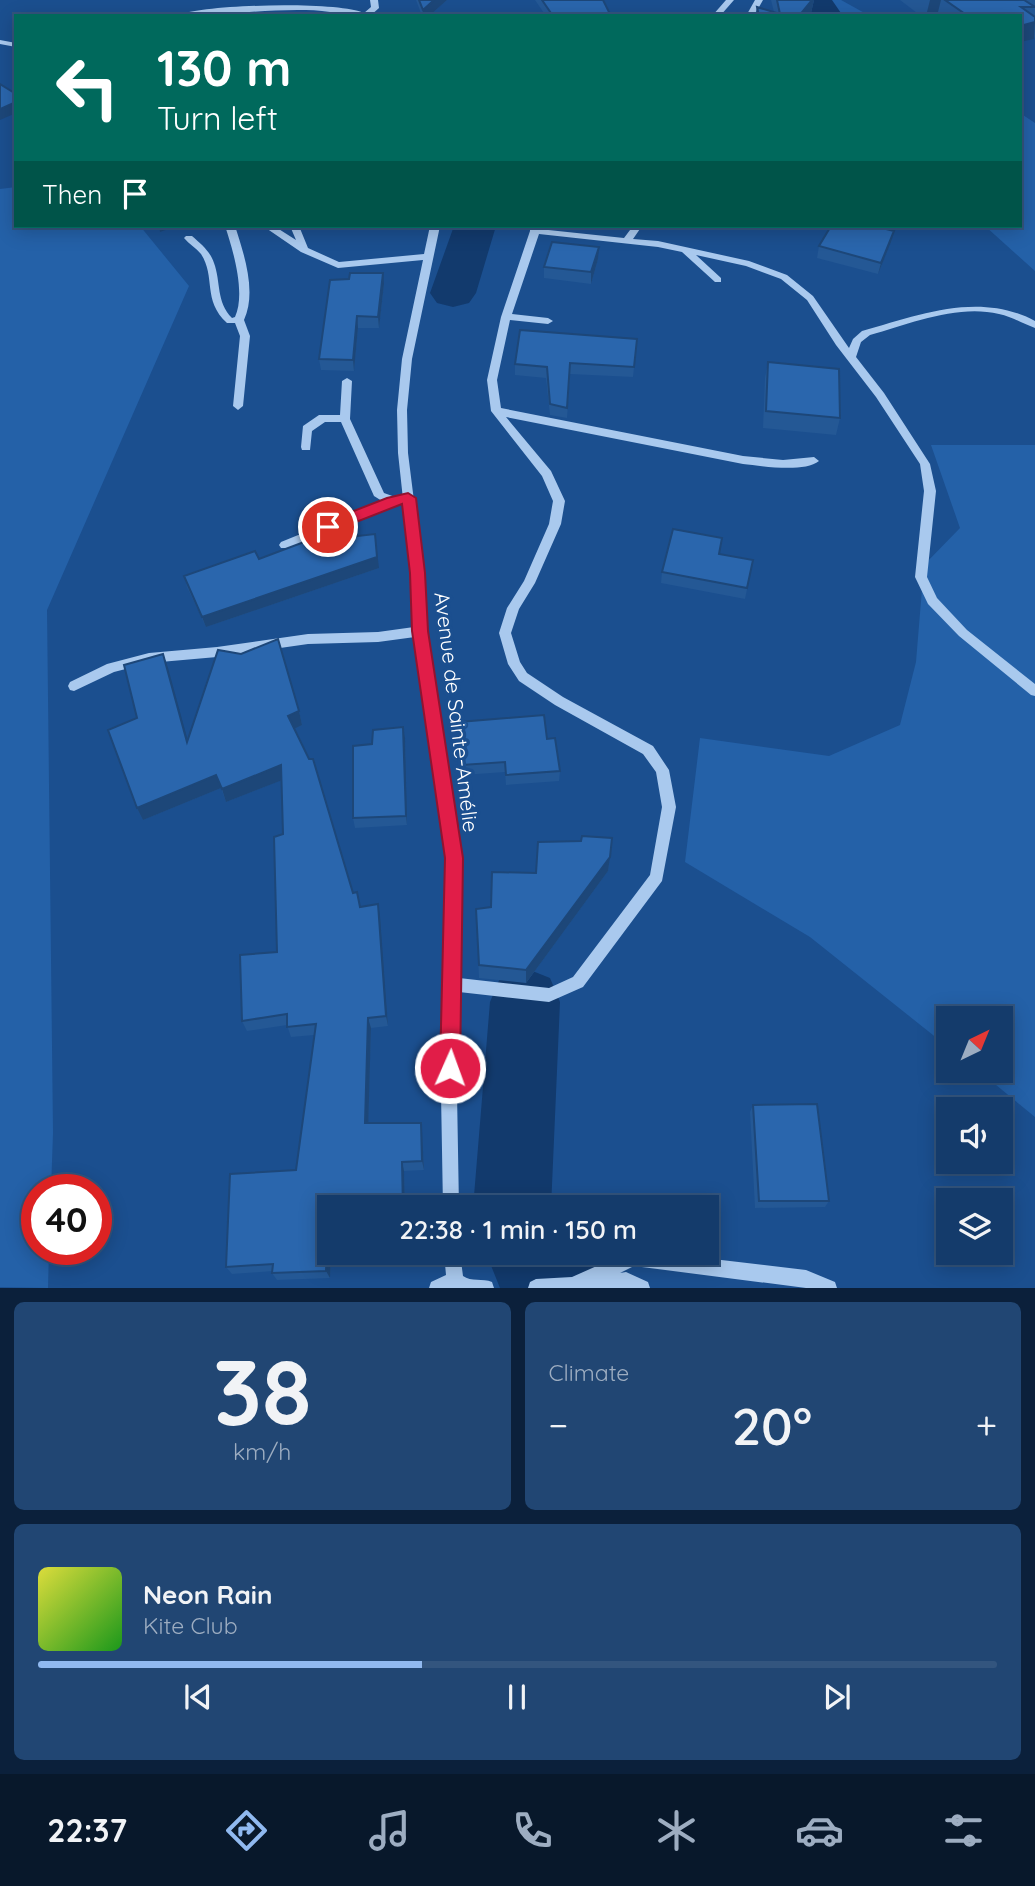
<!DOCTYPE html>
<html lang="en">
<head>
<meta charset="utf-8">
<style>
  body { margin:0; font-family:Quicksand,sans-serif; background:#214673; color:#f1f3f6; height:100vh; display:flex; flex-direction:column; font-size:26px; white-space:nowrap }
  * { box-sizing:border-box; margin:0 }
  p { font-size:23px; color:#9dadc1 }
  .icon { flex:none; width:38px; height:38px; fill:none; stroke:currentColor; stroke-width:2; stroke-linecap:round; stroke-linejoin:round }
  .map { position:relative; height:1288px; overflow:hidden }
  .sheet { display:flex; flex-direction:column; gap:14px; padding:14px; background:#0b203b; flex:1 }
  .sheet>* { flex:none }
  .hud { position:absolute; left:14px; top:14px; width:1008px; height:214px; border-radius:0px; box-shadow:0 4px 18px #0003,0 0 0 2px #33557e; background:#00695c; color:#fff; overflow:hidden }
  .needle { width:46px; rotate:43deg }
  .buttons { position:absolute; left:936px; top:1006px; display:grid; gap:14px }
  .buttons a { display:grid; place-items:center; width:77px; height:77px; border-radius:0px; background:#143b6b; box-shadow:0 4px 18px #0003,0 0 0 2px #33557e; font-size:35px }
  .speed { position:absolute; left:21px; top:1174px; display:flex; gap:14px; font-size:35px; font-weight:700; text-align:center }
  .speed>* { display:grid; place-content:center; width:91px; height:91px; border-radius:50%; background:#143b6b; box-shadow:0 4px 18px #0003,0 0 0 2px #33557e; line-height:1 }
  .speed .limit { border:10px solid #d22; background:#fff; color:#111 }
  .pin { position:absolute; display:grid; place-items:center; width:60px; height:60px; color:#fff; margin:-30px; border:4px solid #fff; border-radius:50%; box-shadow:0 2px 7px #0007 }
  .me { position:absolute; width:77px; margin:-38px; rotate:2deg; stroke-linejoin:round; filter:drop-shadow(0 0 5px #0008) }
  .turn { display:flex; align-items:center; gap:24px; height:147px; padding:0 28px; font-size:32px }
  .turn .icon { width:91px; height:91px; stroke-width:2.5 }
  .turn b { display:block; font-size:49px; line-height:60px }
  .then { display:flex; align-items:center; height:66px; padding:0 28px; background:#0003; gap:14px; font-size:26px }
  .big { font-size:52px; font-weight:600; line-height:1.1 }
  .sheet .widget { flex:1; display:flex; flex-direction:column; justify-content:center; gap:10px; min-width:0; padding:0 24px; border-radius:10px; background:#214673 }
  .sheet .dial { align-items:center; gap:0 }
  .dial b { font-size:91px; line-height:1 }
  .song { display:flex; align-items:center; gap:21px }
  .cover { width:84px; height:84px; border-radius:10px; background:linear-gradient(135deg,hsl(60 70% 55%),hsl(120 70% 35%)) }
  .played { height:7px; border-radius:4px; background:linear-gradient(90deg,#90b9f0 40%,#33557e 40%) }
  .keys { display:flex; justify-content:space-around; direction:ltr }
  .heat { display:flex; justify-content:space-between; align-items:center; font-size:38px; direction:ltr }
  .sheet .tiles { flex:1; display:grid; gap:14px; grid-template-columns:1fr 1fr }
  .widget:last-child { grid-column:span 2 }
  .trip { position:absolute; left:317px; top:1195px; width:402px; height:70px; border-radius:0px; background:#143b6b; box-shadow:0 4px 18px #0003,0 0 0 2px #33557e; font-weight:600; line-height:70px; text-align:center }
  .dock { display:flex; height:112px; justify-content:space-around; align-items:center; background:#08182b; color:#9dadc1 }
  .dock .icon { width:49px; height:49px }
  .dock .current { color:#90b9f0 }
  .dock b { font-size:32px; color:#f1f3f6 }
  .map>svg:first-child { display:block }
  .green { fill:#2461a8 }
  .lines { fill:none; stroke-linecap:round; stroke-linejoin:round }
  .river { fill:#123a6d; fill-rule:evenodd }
  .minor { fill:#a9c9ee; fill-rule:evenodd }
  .wall { fill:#245895 }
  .shaded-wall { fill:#1d4779 }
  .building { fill:#2a66ad; stroke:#1d4779; stroke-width:2 }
  .route { fill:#e11d48; stroke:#92132f; stroke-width:2 }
  .labels { text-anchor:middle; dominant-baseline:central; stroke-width:7; stroke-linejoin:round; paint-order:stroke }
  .street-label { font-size:21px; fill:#fff; stroke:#1b4f8f }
</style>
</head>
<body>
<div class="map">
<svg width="1035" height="1288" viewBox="0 0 1035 1288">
  <rect width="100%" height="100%" fill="#1b4f8f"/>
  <path class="green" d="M813,0H841L870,16H813Z
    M1020,113L1035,123V271L985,226H1020Z
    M16,187V226H140L189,286L47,610L53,1133L51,1190H37V1250H49L48,1288L0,1287V189Z
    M931,445H1035V1117L979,1071H1001V1018H948V1047L810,937L685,862L700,738L829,756L900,725L916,662L924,565L960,528Z"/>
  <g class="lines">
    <path class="river" d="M797,0H832L843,16H807Z
      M454,226H496L476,293L469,303L453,307L437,303L430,293Z
      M525,968L550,978L560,1002L551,1208H473L490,1002L500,978Z
      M486,1253H582L595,1259L606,1288H500Z"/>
    <path class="minor" d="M370,0H378L379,8L370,16C349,16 327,10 306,10C262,9 219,16 175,16C202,4 337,1 364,13L371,7Z
      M726,0H734L720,16H712Z
      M755,0H763L754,16H746Z
      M260,12L283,16H261Z
      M0,40L16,43V47L0,44Z
      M225,226H235C244,254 257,292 244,320L250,336L243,406L238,410L233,406L240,336L235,323H227C202,300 216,277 201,254C196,248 189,244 184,238L186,236H192C201,244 210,251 214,263C221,282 216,302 232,318L235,317C246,293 233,250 225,226Z
      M263,226H274L296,240L290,226H299L308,248L339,262L424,254L430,226H440L412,359L407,410L408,453L423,573L426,631L461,858L459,978L549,988L573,977L650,875L662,807L656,772L643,754L555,705L519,681L508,664L499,633L507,608L524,581L549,524L553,501L542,476L491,411L487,380L501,317L530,231V226H538L539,229L624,238L633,226H642L633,239L658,241L749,261L787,275L813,296L849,348L853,339L862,331C919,315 979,291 1035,321V328C1023,324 1013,317 999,314C957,304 910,324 870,335L861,342L856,357L884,393L930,464L936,491L927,577L937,598L967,630L1035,684V696L1031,695L959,636L928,604L915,577L924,491L920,464L876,397L836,345L807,300L781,279L746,266L696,255L721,278V282H715L682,252L658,247L539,234L512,314L548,318L553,321L548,324L510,320L497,380L501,408L743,456L783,460L814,457L819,461C804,473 762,466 743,464L506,417L551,471L565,501L561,524L535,583L519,609L511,633L520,662L527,673L563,697L653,746L669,770L676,807L662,881L583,987L549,1002L459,992L457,1093L459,1208H443L441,1093L447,858L415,637L378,642L308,644L217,657L149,663L114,672L74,691L70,690L68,686L70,682L107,664L149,653L217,647L308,634L378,632L414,627L411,573L398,453L397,410L402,359L423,260L338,268L301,252Z
      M347,378L352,381L350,419L384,493L398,498L400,501L398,504L289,548H281L279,545L281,542L382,501L374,496L341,422H325L312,431L310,450H302L301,447L303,426L319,415H340L342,381Z
      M444,1253H460L463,1276C471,1282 483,1278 492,1282L494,1288H429L431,1282L446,1275Z
      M626,1253H662L806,1270L835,1282L837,1288H806L634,1266L620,1273L626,1272L648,1282L650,1288H528L530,1282L536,1279L572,1277Z"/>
  </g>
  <path class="wall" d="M416,0H447L429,16H422Z
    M535,0H603L611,16H546Z
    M771,0H814L811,13L809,16H755L757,7L774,12Z
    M900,0H1035V36L1034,39L1020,16H921Z
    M894,231L891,242L878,274L817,258L819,246Z
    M598,259L591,284L544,278V267Z
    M384,284L379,328H358L354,371L321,370L319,359Z
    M637,339L633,377L570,374L567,418L550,415L546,378L515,375V364Z
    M768,362L840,418L836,435L763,428L765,378Z
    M259,559L379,568L206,627L187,587L184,576Z
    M753,560L745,599L661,583L662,572Z
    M163,654L168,668L187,740L299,711L302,725L294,729L353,893L360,907L380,916L388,1026L371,1028L368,1123H421L422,1132L424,1170L404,1171L405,1208H329V1253H331L330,1278L277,1280L272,1273L273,1271L232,1274L226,1267L296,1170L314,1035L291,1037L287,1025L247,1031L242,1021L277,952L283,834L282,780L226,802L221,788L143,820L137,808V718Z
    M459,722L547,739L560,771L559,781L506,785L505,772L463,775Z
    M403,727L405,738L407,825L355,828L353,818L372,744Z
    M612,838L608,871L526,983L479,978L476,909L491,907L581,841Z
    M753,1105L829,1201L825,1207L755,1208L750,1112Z"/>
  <path class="shaded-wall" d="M434,0H447L429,16H423V10Z
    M812,0H814L811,13L809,16H799Z
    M930,0H941L937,16H926Z
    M1035,22L1034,39L1020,42V26Z
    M16,102V113L0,120V109Z
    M159,226H177L160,232Z
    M894,231L891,242L878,274L881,263Z
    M599,247L598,259L591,284V272Z
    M383,273L384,284L379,328L378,317Z
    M357,316L358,328L354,371L353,360Z
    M375,534L379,568L206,627L202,617Z
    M163,654L168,668L192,756L187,742Z
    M299,711L302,725L292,730L288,716Z
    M403,727L405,738L407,825L406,816Z
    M281,765L285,779L226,802L222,789Z
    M216,775L221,788L143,820L137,808Z
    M610,857L608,871L526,983V970Z
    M378,904L380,916L388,1026L386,1016Z
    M368,1018L371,1028L368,1132L365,1123Z
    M421,1123L422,1132L424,1170L422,1161Z
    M402,1162L404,1171L405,1208H403Z
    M327,1243L329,1246V1253H331L330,1278L326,1271Z"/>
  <path class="building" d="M419,0H434L423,10Z
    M542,0H603L611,16H553Z
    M777,0H812L799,16H759L757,7L780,14Z
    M945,0H1024L1035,7H1021L1035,17V22L1020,26V16H968Z
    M0,84L16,94V102L0,109Z
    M831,226H874L894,231L881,263L819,246Z
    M552,242L599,247L591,272L544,267Z
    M350,273H383L378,317L357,316L353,360L319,359L330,280L349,279Z
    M520,330L637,339L634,367L570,363L567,408L550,404L547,367L515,364Z
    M768,362L839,369L840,418L766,411Z
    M673,529L722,538L719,554L753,560L747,588L662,572Z
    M375,534L377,557L202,617L184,576L255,551L259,559L304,542Z
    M278,639L299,711L288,716L309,759H313L353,893L357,892L360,907L378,904L386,1016L368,1018L365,1123H421L422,1161L402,1162L403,1208H329V1243H327L326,1271L272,1273L273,1264L226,1267L230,1174L296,1170L316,1024L287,1027V1014L242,1021L240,955L277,952L274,837L283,834L281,765L222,789L216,775L137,808L108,730L137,718L124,665L163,654L187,742L218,650L241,654Z
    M544,715L547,739L555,738L560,771L506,775L505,762L462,765L459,722Z
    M403,727L406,816L353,818V746L372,744L373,730Z
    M582,836L612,838L610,857L526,970L479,965L476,909L491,907L492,872L536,873L538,842L581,841Z
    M817,1104L829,1201H759L753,1105Z"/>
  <path class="route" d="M408,493L416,498L425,573L428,631L463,858L460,1068L457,1075L450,1078L443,1075L440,1068L445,858L412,631L410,573L402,504L328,533L320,527L323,523L387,498Z"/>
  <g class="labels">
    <g class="street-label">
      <text transform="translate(457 712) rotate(83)">Avenue de Sainte-Amélie</text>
    </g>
  </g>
</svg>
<div class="buttons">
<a><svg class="needle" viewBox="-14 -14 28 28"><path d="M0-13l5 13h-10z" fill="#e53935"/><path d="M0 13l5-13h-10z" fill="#9dadc1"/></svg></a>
<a><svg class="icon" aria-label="sound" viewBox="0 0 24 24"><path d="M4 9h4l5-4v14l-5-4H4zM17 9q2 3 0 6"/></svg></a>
<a><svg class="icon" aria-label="layers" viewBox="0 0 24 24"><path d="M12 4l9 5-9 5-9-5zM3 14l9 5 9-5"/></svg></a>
</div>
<div class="speed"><div class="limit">40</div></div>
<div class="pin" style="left:328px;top:527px;background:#d93025"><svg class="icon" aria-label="arrive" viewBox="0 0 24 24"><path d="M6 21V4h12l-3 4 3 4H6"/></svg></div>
<svg class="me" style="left:450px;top:1068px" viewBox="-20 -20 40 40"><circle r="17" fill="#e11d48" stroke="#fff" stroke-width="3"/><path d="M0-11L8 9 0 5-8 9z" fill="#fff"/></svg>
<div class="trip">22:38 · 1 min · 150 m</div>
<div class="hud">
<div class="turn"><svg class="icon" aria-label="left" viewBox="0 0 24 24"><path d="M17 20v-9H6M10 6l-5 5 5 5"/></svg><div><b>130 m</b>Turn left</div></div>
<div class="then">Then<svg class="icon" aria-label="arrive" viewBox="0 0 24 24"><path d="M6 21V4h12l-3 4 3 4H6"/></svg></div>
</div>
</div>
<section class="sheet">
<div class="tiles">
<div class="widget dial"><b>38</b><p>km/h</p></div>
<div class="widget"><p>Climate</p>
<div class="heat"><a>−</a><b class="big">20°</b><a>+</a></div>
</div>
<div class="widget">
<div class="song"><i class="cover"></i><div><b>Neon Rain</b><p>Kite Club</p></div></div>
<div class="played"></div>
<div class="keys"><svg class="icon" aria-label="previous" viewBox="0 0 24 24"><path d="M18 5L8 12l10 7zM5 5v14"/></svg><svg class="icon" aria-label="pause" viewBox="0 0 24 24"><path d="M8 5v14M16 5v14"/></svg><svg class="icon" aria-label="next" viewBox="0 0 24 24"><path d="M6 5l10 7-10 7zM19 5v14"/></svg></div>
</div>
</div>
</section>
<nav class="dock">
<b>22:37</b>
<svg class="icon current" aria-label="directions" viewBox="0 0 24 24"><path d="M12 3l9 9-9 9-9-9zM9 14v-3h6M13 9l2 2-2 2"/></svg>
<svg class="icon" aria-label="music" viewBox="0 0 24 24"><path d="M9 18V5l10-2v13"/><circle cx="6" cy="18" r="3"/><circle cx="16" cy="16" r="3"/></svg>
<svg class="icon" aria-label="phone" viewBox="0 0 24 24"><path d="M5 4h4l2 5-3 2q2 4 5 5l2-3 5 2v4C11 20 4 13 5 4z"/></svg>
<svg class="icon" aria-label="climate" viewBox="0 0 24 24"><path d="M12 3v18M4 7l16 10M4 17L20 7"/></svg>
<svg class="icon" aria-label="car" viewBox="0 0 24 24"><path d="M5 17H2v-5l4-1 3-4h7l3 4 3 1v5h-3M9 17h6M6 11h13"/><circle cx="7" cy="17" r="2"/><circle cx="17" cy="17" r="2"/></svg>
<svg class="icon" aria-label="filters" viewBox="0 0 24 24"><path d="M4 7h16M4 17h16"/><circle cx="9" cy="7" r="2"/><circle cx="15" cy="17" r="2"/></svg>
</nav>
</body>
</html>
